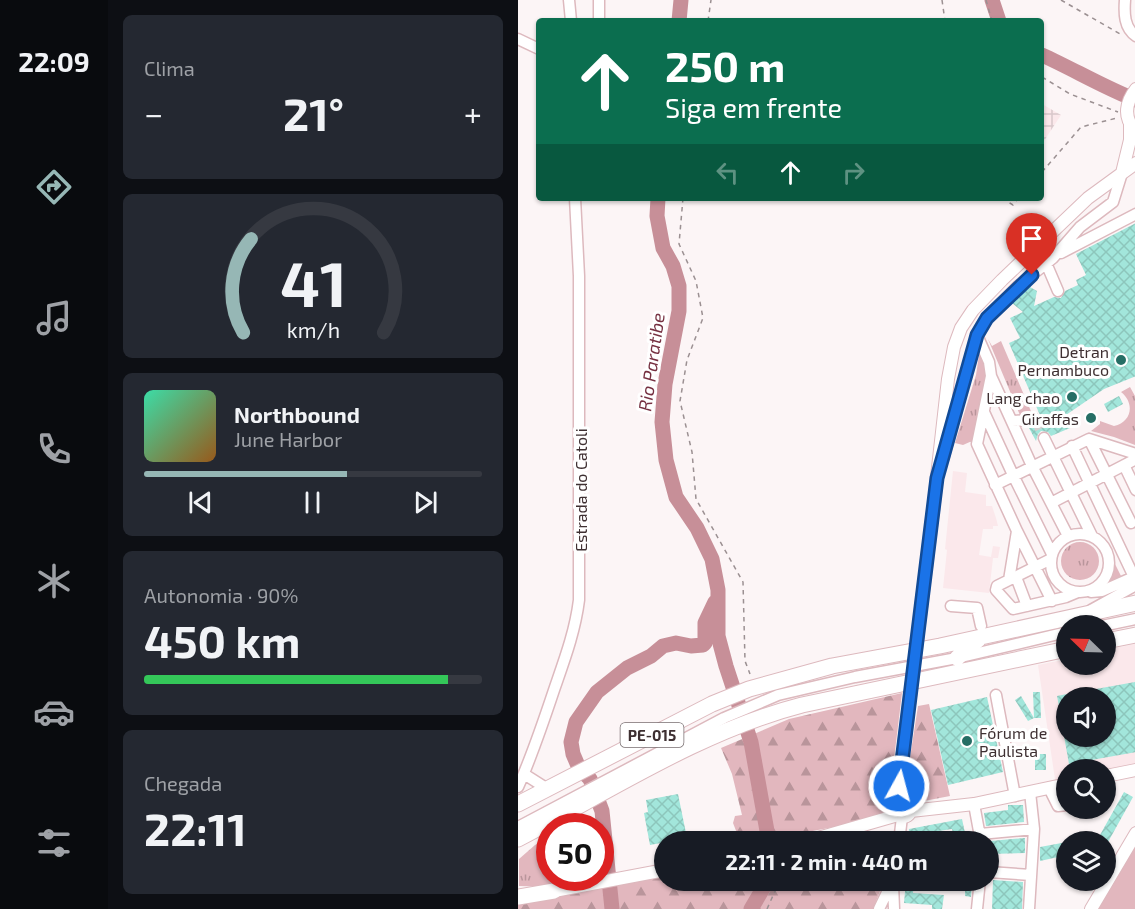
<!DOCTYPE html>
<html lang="pt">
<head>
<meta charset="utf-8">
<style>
  body { margin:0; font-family:"Exo 2",sans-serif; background:#242831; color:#f1f3f6; height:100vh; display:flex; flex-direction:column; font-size:22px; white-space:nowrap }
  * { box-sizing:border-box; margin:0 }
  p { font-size:20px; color:#9ea1a6 }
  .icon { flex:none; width:33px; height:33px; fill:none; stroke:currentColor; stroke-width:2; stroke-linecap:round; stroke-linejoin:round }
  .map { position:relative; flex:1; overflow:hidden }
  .panel { display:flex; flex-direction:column; gap:15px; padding:15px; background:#0d0f14; width:410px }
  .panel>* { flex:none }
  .banner { position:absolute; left:18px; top:18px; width:508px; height:183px; border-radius:6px; box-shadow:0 2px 4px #0004; background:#0b6e4f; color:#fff; overflow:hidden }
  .needle { width:39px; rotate:293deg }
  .controls { position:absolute; left:538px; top:615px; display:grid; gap:12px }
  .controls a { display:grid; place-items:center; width:60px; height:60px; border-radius:50%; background:#171b24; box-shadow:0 2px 4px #0004; font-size:30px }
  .speed { position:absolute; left:18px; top:813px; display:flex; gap:12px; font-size:30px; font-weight:700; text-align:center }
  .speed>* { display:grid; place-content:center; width:78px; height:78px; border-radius:50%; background:#171b24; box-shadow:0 2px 4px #0004; line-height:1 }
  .speed .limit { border:9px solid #d22; background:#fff; color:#111 }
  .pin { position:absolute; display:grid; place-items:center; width:51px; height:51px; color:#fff; margin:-62px -26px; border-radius:50% 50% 50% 0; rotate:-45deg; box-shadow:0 0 6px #0007 }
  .pin .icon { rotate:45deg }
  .me { position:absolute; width:66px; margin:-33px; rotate:7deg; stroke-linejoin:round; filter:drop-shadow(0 0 4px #0008) }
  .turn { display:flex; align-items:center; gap:21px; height:126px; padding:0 30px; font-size:27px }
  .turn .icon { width:78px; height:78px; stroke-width:2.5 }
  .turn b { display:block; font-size:42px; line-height:51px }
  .lanes { display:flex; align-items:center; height:57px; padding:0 30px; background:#0003; justify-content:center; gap:30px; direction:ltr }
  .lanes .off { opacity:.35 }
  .big { font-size:45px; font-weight:700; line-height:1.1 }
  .panel .card { flex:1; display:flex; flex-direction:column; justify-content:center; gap:9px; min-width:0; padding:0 21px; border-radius:9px; background:#242831 }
  .panel .dial { align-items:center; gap:0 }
  .dial svg { height:156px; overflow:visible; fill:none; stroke:#363941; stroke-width:7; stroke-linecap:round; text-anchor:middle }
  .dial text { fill:#f1f3f6; stroke:none }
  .song { display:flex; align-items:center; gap:18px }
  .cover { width:72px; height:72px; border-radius:9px; background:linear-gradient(135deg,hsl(160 70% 55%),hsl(30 70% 35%)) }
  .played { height:6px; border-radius:3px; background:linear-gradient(90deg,#96b7b5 60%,#363941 60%) }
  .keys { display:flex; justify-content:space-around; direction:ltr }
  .heat { display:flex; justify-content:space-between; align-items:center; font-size:33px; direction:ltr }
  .charge { height:9px; border-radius:4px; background:linear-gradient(90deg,#34c759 90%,#363941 0) }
  .trip { position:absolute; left:136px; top:831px; width:345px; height:60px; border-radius:30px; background:#171b24; box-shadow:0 2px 4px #0004; font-weight:700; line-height:60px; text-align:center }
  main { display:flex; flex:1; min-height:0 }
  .tab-bar { display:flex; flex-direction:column; width:108px; justify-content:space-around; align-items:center; background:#090b0e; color:#9ea1a6 }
  .tab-bar .icon { width:42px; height:42px }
  .tab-bar .active { color:#96b7b5 }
  .tab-bar b { font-size:27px; color:#f1f3f6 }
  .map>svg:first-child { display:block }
  .built { fill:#fbe8eb; fill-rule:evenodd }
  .industrial { fill:url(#industrial-grid) }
  .grass { fill:url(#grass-tufts) }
  .forest { fill:url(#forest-firs) }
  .park { fill:#e2b7be }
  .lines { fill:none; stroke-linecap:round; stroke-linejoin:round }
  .river { stroke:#c78f98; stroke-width:15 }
  .building { fill:url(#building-cross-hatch) }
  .minor-tunnel { stroke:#d6cecf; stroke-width:10; stroke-dasharray:10 5; stroke-linecap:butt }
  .minor-casing { stroke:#ddb9be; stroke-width:13 }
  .major-casing { stroke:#ddb9be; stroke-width:14 }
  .highway-casing { stroke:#ddb9be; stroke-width:17 }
  .path { stroke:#9b9092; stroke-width:1.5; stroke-dasharray:4.5 4.5; stroke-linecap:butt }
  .minor { stroke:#fff; stroke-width:10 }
  .major { stroke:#fff; stroke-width:12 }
  .highway { stroke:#fff; stroke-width:15 }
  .major-bridge-casing { stroke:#ddb9be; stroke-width:14; stroke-linecap:butt }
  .major-bridge { stroke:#fff; stroke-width:12 }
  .route-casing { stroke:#114b97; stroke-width:15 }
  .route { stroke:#1a73e8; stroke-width:10 }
  .poi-dot { fill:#266e65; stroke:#fff; stroke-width:2 }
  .labels { text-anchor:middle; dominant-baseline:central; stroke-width:6; stroke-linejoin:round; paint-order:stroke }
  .shield { fill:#fff; stroke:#786e70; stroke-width:1.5 }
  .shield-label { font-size:15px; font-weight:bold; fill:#3e3032 }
  .poi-label { font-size:16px; fill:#3e3032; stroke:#fff; text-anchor:end }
  .street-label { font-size:16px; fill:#3e3032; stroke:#fff }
  .water-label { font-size:18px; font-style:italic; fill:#763041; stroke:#fff }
</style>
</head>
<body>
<main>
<nav class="tab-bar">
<b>22:09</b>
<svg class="icon active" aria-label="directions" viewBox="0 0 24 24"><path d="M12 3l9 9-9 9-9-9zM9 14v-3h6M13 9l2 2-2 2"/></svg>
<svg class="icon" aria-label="music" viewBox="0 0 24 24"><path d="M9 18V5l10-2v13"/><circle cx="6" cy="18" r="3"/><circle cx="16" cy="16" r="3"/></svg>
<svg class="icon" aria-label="phone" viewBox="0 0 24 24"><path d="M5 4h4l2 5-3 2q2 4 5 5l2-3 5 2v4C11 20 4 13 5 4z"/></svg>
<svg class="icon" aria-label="climate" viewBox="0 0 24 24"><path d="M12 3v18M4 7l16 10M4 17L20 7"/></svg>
<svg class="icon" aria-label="car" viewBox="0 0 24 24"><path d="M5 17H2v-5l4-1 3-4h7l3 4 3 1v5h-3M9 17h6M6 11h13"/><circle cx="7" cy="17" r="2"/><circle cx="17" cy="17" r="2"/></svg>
<svg class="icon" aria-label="filters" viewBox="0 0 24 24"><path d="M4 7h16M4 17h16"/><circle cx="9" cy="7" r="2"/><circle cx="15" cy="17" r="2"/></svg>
</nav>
<section class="panel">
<div class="card"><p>Clima</p>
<div class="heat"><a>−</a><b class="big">21°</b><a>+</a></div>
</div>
<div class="card dial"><svg viewBox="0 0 100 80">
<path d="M14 69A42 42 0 1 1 86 69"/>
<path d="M14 69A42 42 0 0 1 18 21" stroke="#96b7b5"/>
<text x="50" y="56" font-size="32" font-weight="700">41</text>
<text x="50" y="72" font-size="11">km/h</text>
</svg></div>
<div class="card">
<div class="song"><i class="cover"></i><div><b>Northbound</b><p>June Harbor</p></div></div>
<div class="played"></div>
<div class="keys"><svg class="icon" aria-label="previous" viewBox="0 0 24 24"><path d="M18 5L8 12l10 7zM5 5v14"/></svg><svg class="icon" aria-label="pause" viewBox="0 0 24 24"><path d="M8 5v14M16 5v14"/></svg><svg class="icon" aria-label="next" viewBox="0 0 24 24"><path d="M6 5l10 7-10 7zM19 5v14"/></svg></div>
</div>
<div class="card"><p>Autonomia · 90%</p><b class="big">450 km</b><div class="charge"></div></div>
<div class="card"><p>Chegada</p><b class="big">22:11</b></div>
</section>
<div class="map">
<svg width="618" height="909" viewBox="0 0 618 909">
  <defs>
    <pattern id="industrial-grid" width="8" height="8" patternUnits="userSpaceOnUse" patternTransform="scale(1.5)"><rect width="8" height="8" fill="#fbe8eb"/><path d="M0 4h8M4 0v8" fill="none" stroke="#d8c7ca"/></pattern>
    <pattern id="grass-tufts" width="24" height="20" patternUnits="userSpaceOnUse" patternTransform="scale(1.5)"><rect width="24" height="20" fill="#e2b7be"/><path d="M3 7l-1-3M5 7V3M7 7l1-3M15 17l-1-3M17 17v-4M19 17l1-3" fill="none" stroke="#b9959b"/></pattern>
    <pattern id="forest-firs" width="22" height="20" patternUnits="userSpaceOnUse" patternTransform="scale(1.5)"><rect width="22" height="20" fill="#e2b7be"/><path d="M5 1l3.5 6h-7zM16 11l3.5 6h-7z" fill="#b9959b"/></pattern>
    <pattern id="building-cross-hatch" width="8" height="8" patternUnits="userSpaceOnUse" patternTransform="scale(1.5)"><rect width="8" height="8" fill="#a2e6db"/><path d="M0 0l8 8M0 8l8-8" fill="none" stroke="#8dc6bc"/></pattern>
  </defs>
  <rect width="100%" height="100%" fill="#fcf5f6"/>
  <path class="built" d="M435,471L449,473L447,492L468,495V506H474L478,518L480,526H475V529H465L461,555L473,557L475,546L482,547L480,558H475L471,593L425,588L429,550L427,549Z
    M617,644V769L588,775V770H549V784L538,786L520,665L549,659V664H588V650ZM549,698H588V736H549Z"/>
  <path class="industrial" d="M524,104L543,115L524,144Z"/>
  <path class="grass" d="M470,339L474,346L483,341L515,416L504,420Z
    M461,355H466L471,378L454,441L445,445L437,443L458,375Z
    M612,387L617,396V445L596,437V426C614,422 617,403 603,392Z
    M543 561a19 19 0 1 1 38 0a19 19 0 1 1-38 0Z
    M31,838L32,878H78L32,887L1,886V859L17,845Z"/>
  <path class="forest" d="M384,693L369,817L242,841H222L215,823L217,816L224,815L214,774L203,748L271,719Z
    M411,704L432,796L406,801L395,800L387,790L400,706Z
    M375,834L373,841H331Z
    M147,875V880L366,881L355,909H0V904Z"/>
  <path class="park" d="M582,421L596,426V437L573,431L582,424Z
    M595,560L603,576L586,585L585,582L591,575Z
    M617,842V909H578Z"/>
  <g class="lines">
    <path class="river" d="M474,0L481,21
      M161,21L163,0
      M524,55C555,69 585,87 618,100
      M140,198L139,216L145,248L155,266L161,286V311L147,384L144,422L148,460L158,497L179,528L194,559L200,590V636L208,666L233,742L251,842
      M94,909L84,811L72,779L61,768L55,754L53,742L58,722L79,692L109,668L133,656L145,646L158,643L173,646L185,645L187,643V623L197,602
      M233,909L250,880"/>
  </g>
  <path class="building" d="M618,223V376L586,389L545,417L552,428L533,436L530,432L523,431L520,434L518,441L511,428L521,427L525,419L521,413L491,343L502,338L492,318L505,312L494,303L512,287L519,291L516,306L536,297L543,298L547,291L560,285L558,280L568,275L558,254Z
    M601,396L605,404L590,412L586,404Z
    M617,682L618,752L551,764L546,736H588V698H550V694Z
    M515,692H522L523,718H516Z
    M549,694V732H546L539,696Z
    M503,696L516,718L510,721L497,700Z
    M469,697L485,772L430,785L413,710Z
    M517,754H528V770H517Z
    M606,792L615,797L590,842H566L565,838L582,835Z
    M160,794L169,838L132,845L126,813L130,812L128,800Z
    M490,805H505L506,822L468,826L466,813L490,810Z
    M444,819L449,842H437L434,829L407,833L408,842H392L391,829Z
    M210,834L211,842H188V838Z
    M507,838V853L472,854V841Z
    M549,842V855L522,861V847Z
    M388,880H396L395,893L426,895L424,909H414V905L386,903Z
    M447,880H454L453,897L447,896Z
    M475,880L505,882L504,909H474Z"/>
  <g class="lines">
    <path class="minor-tunnel" d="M518,420L526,438"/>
    <defs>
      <path id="minor" d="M51,0L53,21
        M607,0C606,13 606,28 618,36
        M81,21V0
        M0,39L21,49
        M543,253L618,214
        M528,263L540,291
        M459,335L471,362L473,376L459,444L499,531L534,601
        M473,376L514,466L550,536
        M466,412L495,475L534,554
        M494,421L518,420
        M526,438L574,536
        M571,439L613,523
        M554,446L616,577
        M425,459L459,335L469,318L500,286L535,258L562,227L595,202L604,173
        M606,465L618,490
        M477,485L571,439L618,454
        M533,503L618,459
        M533 563a29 29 0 1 1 58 0a29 29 0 1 1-58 0Z
        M533,559L479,586L478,590L495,609L548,597L560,592
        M498,577L509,606
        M491,580L499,531
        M573,592L584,591L618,576
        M433,606L459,608L463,626
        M573,610L618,585
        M584,626L618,619
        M478,695L497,796
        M6,774L28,788
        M0,787C14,756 25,723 36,690C46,661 57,632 61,600V276L57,198
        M531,788L540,806L549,805
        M456,804L463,842
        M0,827L206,718L260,695L337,677L439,658L549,632
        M462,834L516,829
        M381,842L384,817
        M471,872L513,875
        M375,884L376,909
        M361,909L375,880
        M459,909L462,880
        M511,909L516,829L512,792"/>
      <path id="major" d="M616,129C605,116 608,102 618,89
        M604,173L612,140V125
        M416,503L430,379L436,347L443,328L455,310L484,280L570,198L618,163
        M588,776L618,770
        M377 809a8 8 0 1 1 16 0a8 8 0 1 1-16 0Z
        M393,811L456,804L549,784
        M286,842L380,815
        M36,891L147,870
        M573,909L618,833"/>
      <path id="highway" d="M588,641L618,635
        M439,658L461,639
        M0,804L194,704L231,689L314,666L422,646L618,603
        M0,839C92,791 183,731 284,705L549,649
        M0,897L36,891"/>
    </defs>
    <use href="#minor" class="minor-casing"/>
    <use href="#major" class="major-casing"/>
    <use href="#highway" class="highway-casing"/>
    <path class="path" d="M424,0L427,21
      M468,0L474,21
      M543,0L602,34
      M190,21L193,0
      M524,77L552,94L600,112
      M524,172L563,127L599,118
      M165,198L161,244L178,281L185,318L169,360L162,401L174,452L178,499L225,582L227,661L232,674
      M484,198L495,205L500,198
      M249,909L262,880"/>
    <use href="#minor" class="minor"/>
    <use href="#major" class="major"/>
    <use href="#highway" class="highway"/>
    <defs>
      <path id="major-bridge" d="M381,786L416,503"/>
    </defs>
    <use href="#major-bridge" class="major-bridge-casing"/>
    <use href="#major-bridge" class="major-bridge"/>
  </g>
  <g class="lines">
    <defs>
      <path id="route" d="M381,786L419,478L459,335L469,318L514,275"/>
    </defs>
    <use href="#route" class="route-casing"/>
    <use href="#route" class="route"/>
  </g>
  <g class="poi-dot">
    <circle cx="603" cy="360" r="6"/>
    <circle cx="554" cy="397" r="6"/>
    <circle cx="573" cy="418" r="6"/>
    <circle cx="449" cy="741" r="6"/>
  </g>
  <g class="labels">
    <rect class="shield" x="102.5" y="723" width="63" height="24" rx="4.5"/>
    <g class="shield-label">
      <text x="134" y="735">PE-015</text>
    </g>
    <g class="poi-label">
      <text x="591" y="351">Detran<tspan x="591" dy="18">Pernambuco</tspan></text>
      <text x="542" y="397">Lang chao</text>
      <text x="561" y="418">Giraffas</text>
      <text x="461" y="732" text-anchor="start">Fórum de<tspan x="461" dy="18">Paulista</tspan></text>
    </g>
    <g class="street-label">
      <text transform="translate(62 490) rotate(-90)">Estrada do Catoli</text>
    </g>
    <g class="water-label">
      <text transform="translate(133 362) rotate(-82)">Rio Paratibe</text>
    </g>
  </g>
</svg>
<div class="controls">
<a><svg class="needle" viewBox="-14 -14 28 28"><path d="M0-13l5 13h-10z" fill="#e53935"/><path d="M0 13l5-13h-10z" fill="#9ea1a6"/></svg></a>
<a><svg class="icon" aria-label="sound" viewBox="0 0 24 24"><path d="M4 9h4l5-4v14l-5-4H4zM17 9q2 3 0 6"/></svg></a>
<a><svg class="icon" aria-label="search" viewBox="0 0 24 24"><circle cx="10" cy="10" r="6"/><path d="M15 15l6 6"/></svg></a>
<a><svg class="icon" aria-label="layers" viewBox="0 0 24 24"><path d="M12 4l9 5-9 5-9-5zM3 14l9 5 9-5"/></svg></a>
</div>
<div class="speed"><div class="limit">50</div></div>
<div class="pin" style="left:514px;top:275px;background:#d93025"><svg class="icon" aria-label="arrive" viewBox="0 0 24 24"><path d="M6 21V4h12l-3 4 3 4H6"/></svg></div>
<svg class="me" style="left:381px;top:786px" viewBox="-20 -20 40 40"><circle r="17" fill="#1a73e8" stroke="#fff" stroke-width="3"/><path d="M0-11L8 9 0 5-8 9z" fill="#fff"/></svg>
<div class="trip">22:11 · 2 min · 440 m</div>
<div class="banner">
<div class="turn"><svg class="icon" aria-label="ahead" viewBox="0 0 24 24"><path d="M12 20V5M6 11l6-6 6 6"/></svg><div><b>250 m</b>Siga em frente</div></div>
<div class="lanes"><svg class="icon off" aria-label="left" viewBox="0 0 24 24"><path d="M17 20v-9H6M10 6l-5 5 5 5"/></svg><svg class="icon" aria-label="ahead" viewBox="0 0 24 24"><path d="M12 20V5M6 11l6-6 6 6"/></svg><svg class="icon off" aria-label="right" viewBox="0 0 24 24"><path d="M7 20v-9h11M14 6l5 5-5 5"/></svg></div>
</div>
</div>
</main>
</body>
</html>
